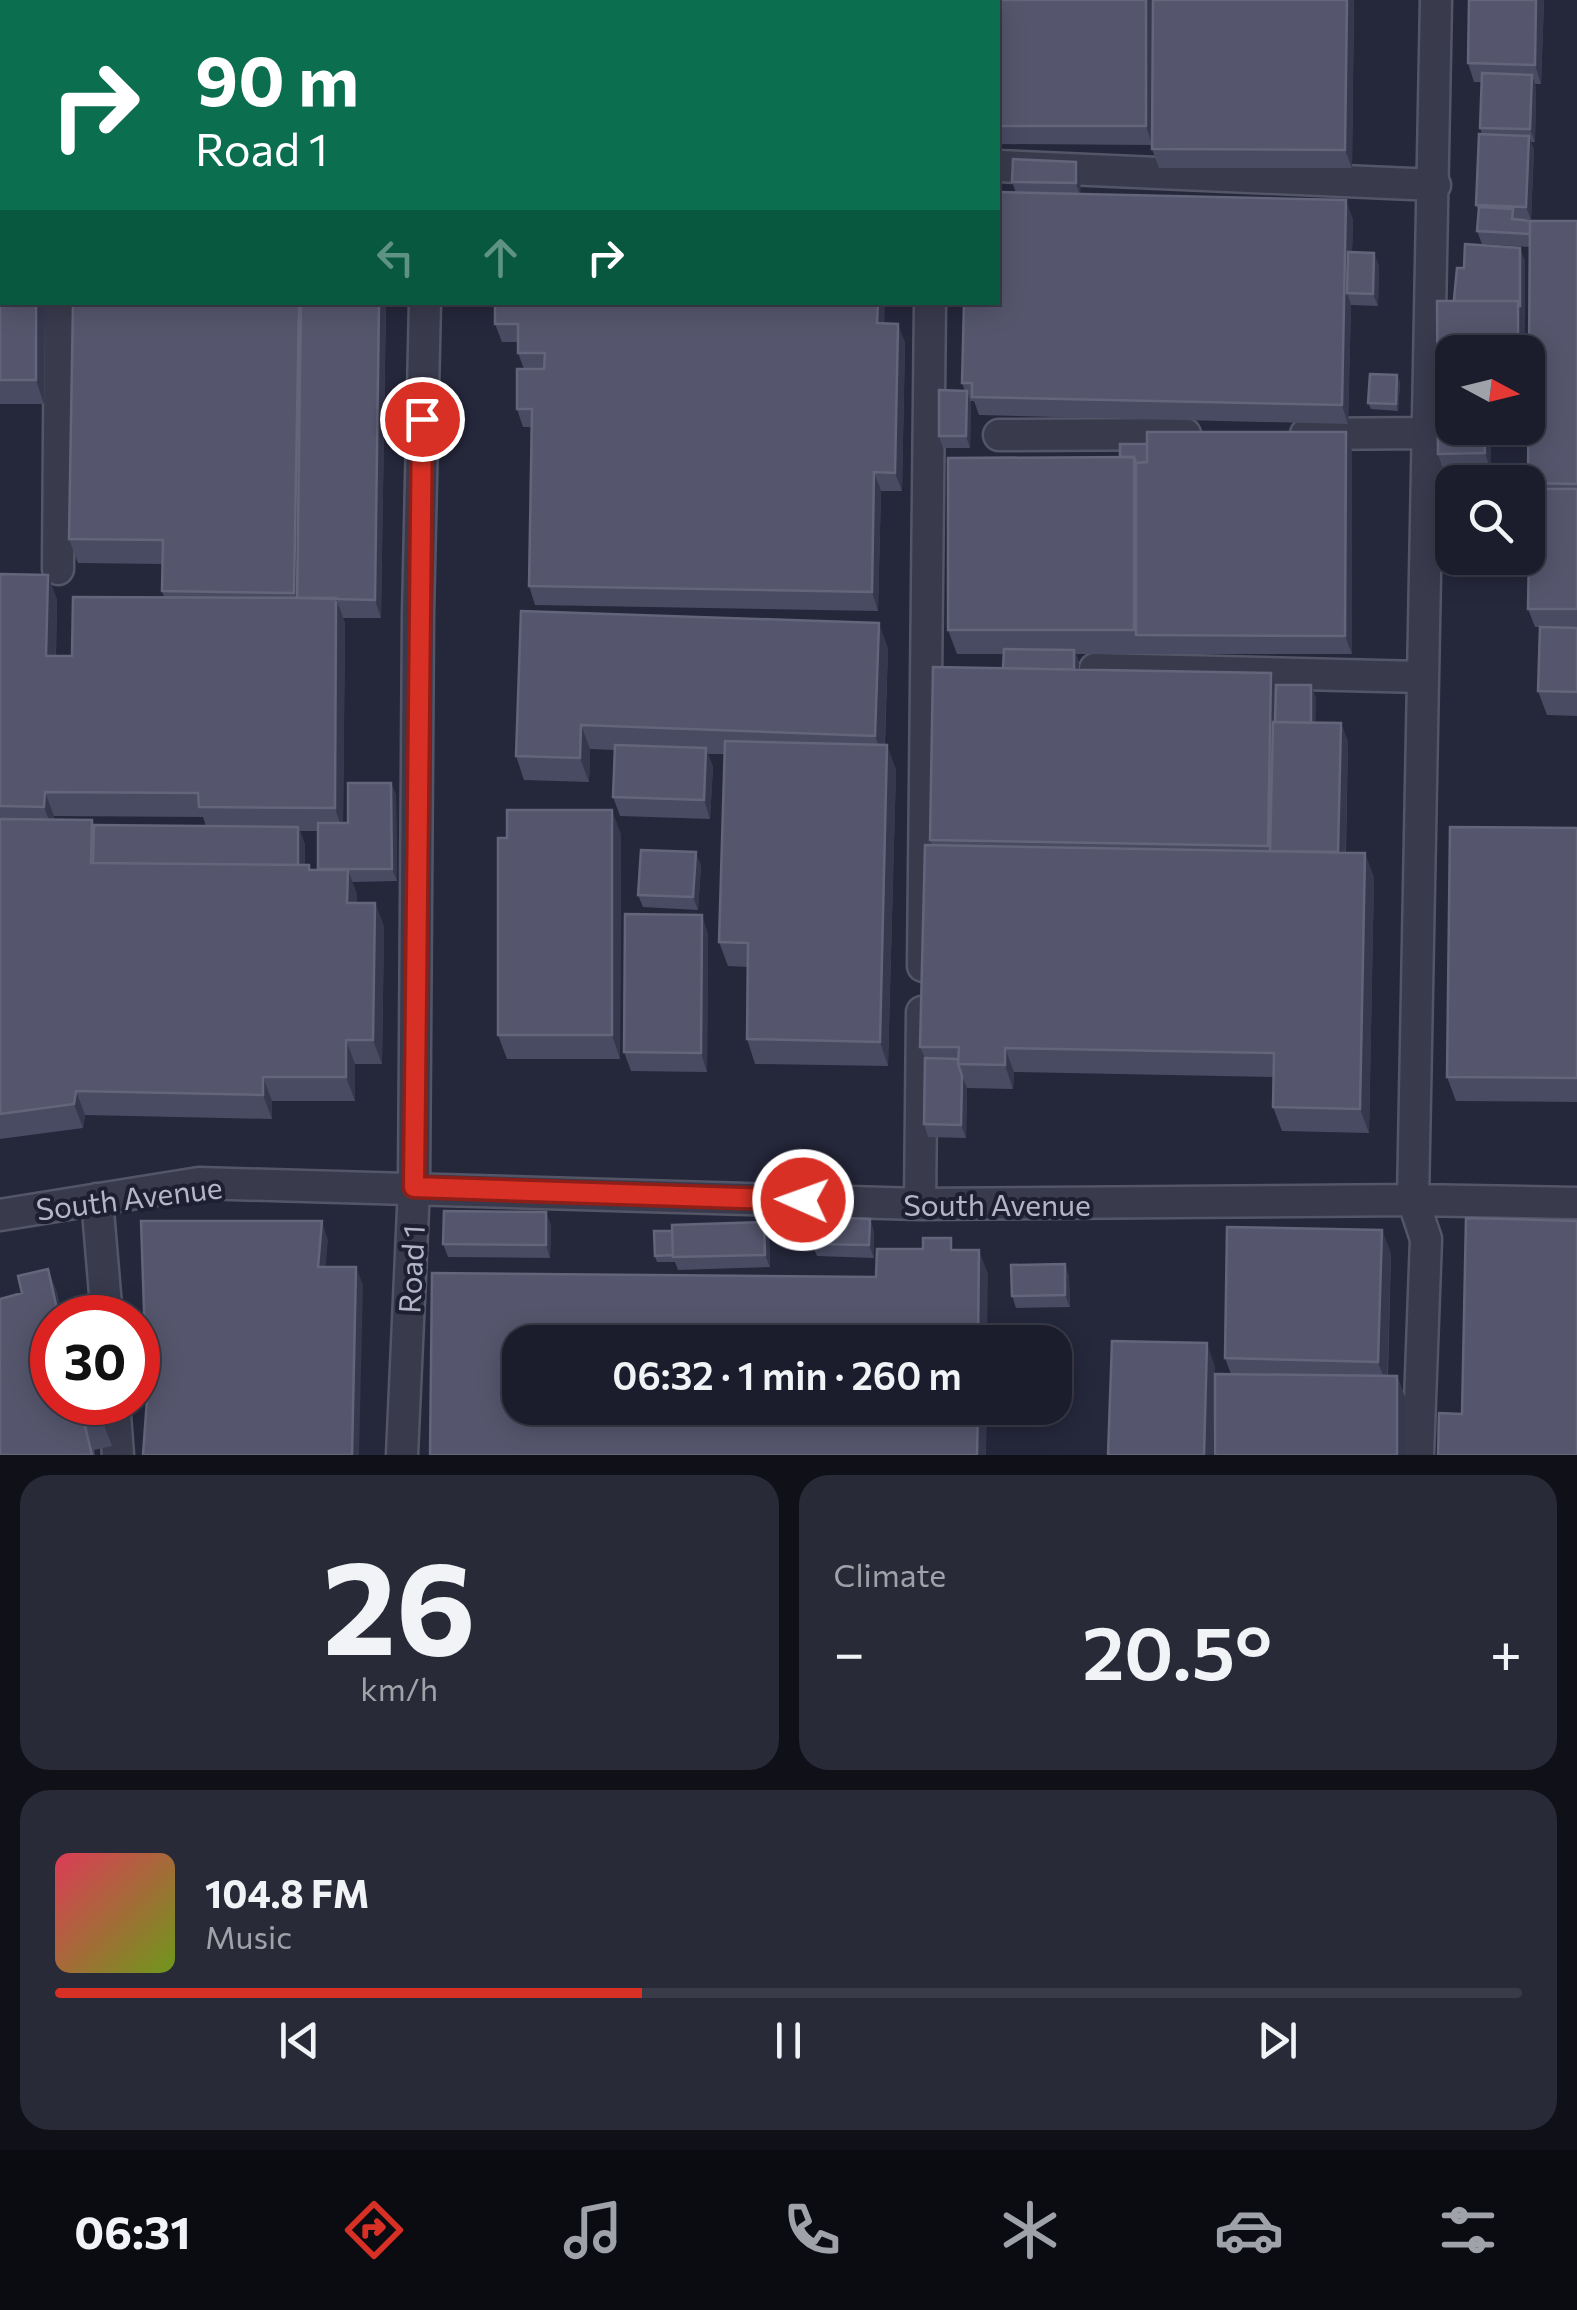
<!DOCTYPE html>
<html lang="en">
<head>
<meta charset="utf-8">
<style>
  body { margin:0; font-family:Commissioner,sans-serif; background:#292a38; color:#f1f3f6; height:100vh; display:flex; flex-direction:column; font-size:38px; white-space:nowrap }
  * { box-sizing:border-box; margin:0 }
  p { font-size:32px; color:#a0a2a9 }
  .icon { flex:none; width:55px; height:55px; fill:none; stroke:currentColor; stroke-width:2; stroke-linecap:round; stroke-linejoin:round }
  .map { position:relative; height:1455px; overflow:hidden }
  .details { display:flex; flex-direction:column; gap:20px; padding:20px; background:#0f1018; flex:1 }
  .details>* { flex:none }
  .hud { position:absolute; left:0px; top:0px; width:1000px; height:305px; box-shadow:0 5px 25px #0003,0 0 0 2px #3a3b48; background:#0b6e4f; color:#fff; overflow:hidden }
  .needle { width:65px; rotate:97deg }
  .buttons { position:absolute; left:1435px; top:335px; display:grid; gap:20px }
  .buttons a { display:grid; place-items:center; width:110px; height:110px; border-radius:20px; background:#1c1d2c; box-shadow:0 5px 25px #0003,0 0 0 2px #3a3b48; font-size:50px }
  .speed { position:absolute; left:30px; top:1295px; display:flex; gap:20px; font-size:50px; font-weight:700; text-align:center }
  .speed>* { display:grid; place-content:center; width:130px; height:130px; border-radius:50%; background:#1c1d2c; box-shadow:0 5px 25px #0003,0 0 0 2px #3a3b48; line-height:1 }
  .speed .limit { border:15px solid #d22; background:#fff; color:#111 }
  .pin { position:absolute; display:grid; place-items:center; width:85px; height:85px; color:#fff; margin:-42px; border:5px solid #fff; border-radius:50%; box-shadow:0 2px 10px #0007 }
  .me { position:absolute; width:110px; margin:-55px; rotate:272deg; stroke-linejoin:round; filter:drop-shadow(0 0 8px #0008) }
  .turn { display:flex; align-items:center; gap:35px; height:210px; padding:0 30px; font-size:45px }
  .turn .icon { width:130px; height:130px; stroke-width:2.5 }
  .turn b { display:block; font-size:70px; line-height:85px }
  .lanes { display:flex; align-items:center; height:95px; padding:0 30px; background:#0003; justify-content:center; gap:50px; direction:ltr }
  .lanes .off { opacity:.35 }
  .big { font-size:75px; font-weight:600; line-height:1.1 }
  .details .tile { flex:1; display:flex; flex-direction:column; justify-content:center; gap:15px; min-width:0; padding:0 35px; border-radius:30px; background:#292a38 }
  .details .dial { align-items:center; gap:0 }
  .dial b { font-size:130px; line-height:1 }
  .song { display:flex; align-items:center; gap:30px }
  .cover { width:120px; height:120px; border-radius:15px; background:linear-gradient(135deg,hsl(350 70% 55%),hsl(80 70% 35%)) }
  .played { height:10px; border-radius:5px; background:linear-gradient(90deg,#d93025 40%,#3a3b48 40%) }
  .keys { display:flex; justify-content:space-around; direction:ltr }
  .heat { display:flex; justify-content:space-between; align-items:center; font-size:55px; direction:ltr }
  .details .tiles { flex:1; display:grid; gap:20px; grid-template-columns:1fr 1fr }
  .tile:last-child { grid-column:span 2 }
  .trip { position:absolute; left:502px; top:1325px; width:570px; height:100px; border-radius:30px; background:#1c1d2c; box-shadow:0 5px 25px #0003,0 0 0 2px #3a3b48; font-weight:600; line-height:100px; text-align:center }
  .tabs { display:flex; height:160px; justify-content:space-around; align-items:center; background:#0b0c12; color:#a0a2a9 }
  .tabs .icon { width:70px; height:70px }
  .tabs .current { color:#d93025 }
  .tabs b { font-size:45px; color:#f1f3f6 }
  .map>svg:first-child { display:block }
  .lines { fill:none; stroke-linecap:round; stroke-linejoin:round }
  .minor-casing { stroke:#545567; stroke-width:35 }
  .minor { stroke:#393a4c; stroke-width:30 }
  .wall { fill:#494b63; fill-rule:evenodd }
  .shaded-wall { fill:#36384e }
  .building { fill:#55566d; stroke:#64657b; stroke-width:2.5 }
  .route-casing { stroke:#8d1f18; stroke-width:25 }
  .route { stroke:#d93025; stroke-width:18 }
  .labels { text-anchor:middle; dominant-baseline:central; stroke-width:8; stroke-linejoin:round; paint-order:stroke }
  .street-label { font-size:30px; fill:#b4b5c7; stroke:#1e1f31 }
</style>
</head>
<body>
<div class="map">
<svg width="1577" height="1455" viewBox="0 0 1577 1455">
  <rect width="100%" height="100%" fill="#25273b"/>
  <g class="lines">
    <defs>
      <path id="minor" d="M433,2V0
        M933,2V0
        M0,20H2
        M998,166L1435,185
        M1306,434L1428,433
        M999,435L1185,434
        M58,569L60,302
        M1095,669L1422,677
        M923,966L930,302
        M97,1199L107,1318
        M920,1204L922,1012
        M0,1215L199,1183L920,1204L1413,1200L1577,1203
        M114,1402L118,1455
        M402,1455L414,1187L418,614L425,302
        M1418,1455L1426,1239L1413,1200L1436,0"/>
    </defs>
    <use href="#minor" class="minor-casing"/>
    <use href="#minor" class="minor"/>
  </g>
  <path class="wall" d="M1,0H123V2H2V4Z
    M1153,0L1152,145L998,144V2Z
    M1153,0H1354L1352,168H1159L1152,149Z
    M1469,0H1544L1541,84H1535L1536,87L1535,142H1531L1534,149L1531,219H1516L1533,221H1577V716L1547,715L1538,691L1540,627H1535L1528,609L1530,247L1482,244L1477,231L1479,211L1476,205L1482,134L1480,128L1482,82H1474L1468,63Z
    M0,31L2,302H45L44,404H0Z
    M1076,162L1081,174L1080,194L1353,219L1352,252L1379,265L1378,306L1351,305L1348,424L979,415L974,401H971L970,448H943L939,436L965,391L962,383L1016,193L1012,182Z
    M1525,260L1452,428H1491V472H1444L1438,454L1455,301L1464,268Z
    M73,302H386L381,618H343L345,623L343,823H348L391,783L396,795L397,881L352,882L357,894L356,903H375L384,927L382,1064H355V1101H272V1119L85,1115L83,1128L0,1139V574L57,599L56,656H72L164,597L162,591V564L78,563L69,539ZM54,816L203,817L206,826L94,825L92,820L53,819ZM300,831H318L319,870H311L309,865H305V845Z
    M884,323L905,342L902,491H881L878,611L535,605L529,586L532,427H523L517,409L524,369L518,353V342H502L495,324Z
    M1400,382L1398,411L1371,409L1368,403Z
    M1346,432L1352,451V654H1076L1079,663V670L1276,685H1311L1316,698L1315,723H1341L1348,742L1346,852L1374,877L1369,1133L1282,1131L1273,1107L1274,1077L1014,1072L1013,1089L967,1088L966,1138L928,1137L924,1124L925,1058L920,1047L932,845L930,840L1003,669V654H957L948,630L1120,457L1147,444Z
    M521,611L888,648L885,745L896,769L888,1066L755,1064L747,1039L748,967L728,966L719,942L725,754H708L713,767L710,819L620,816L613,797L615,750L590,749L589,782L524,780L516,756Z
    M1577,828V1102L1456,1101L1447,1077Z
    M621,834L620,1059H507L498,1035Z
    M701,865L698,910L643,907L638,895Z
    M708,933L707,1072L631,1071L624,1052Z
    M870,1219L874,1232V1258L817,1256L812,1244Z
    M551,1225L550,1258L448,1257L443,1244Z
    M1382,1230L1391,1254L1388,1376H1397L1406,1400V1455H1215L1231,1374L1225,1358Z
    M769,1235L770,1267L678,1270L675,1262H657L655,1256Z
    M1065,1264L1069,1277L1070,1307L1016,1308L1012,1296Z
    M48,1269L57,1293L63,1318H52V1402L102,1408L112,1446L94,1450L95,1455H0L22,1293Z"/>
  <path class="shaded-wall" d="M1146,0H1153L1152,145L1146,126Z
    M1347,0H1354L1352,168L1345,150Z
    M1536,0H1544L1541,84L1535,65Z
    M1532,75L1536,87L1535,142L1530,129Z
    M1529,136L1534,149L1531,219L1526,207Z
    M1076,162L1081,174L1080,196L1076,183Z
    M1346,200L1353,219L1351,293H1347L1351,305L1348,424L1342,405Z
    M1520,248L1525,260V352H1518Z
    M1374,253L1379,265L1378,306L1373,294Z
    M36,302H45L44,404L36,380Z
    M299,302H308L297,598L294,593Z
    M379,302H386L381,618L375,600Z
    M878,302H885L884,342L877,323Z
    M898,324L905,342L902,491L895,473Z
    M1397,375L1400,382L1398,411L1396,404Z
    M967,391L971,403L970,448L966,436Z
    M1484,428H1491V472L1485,453Z
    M1346,432L1352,451V654L1345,636Z
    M1134,457L1143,481L1136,635L1134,630Z
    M874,472L881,491L878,611L872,592Z
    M48,575L57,599L55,680L46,656Z
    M336,598L345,623L343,832L335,808Z
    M879,623L888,648L884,760L875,736Z
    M1074,650L1079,663L1078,694L1074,681Z
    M1271,673L1280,697L1270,852L1268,846Z
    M1311,685L1316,698L1315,741L1311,729Z
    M1341,723L1348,742L1345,871L1338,852Z
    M581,725L590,749L589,782L580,758Z
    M887,745L896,769L888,1066L880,1042Z
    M706,748L713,767L710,819L704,800Z
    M391,783L396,795L397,881L392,869Z
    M45,792L54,816L53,831L44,807Z
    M612,810L621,834L620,1059L612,1035Z
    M298,827L305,845V889L298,871Z
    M696,852L701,865L698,910L693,897Z
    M1365,853L1374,877L1369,1133L1360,1109Z
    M348,870L357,894L356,927L347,903Z
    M375,903L384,927L382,1064L373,1040Z
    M702,915L708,933L707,1072L701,1053Z
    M346,1040L355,1064V1101L346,1077Z
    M1005,1048L1014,1072L1013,1089L1005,1065Z
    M962,1076L967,1088L966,1138L961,1125Z
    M263,1077L272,1101V1119L263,1095Z
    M76,1091L85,1115L83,1128L74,1104Z
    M546,1212L551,1225L550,1258L546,1245Z
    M870,1219L874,1232V1258L869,1245Z
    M322,1221L328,1240L324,1285L318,1267Z
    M764,1222L769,1235L770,1267L765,1255Z
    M1382,1230L1391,1254L1387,1386L1378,1362Z
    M979,1250L988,1274L987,1342H978Z
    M1065,1264L1069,1277L1070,1307L1065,1295Z
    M356,1267L363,1285L359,1455H352Z
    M48,1269L57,1293L63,1318H59Z
    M1207,1343L1215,1367L1213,1455H1204Z
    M1397,1376L1406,1400V1455H1397Z
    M98,1402H100L102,1408L112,1446L103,1422Z
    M978,1408H987L986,1455H977Z"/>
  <path class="building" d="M466,0H909L908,2H465Z
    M950,0H1146V126H998V2H950Z
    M1153,0H1347L1345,150L1152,149Z
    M1469,0H1536L1535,65L1468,63Z
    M0,31H2V169H0Z
    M1482,73L1532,75L1530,129L1480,128Z
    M1479,134L1529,136L1526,207L1476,205Z
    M1013,159L1076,162V183L1012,182Z
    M0,169H2V302H36V380H0Z
    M998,192L1346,200L1342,405L972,397V383H962L964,302H998Z
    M1479,207L1513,209L1512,219L1533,221H1530V234L1477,231Z
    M1530,221H1577V484L1528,483Z
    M1465,244L1520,248V307L1518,301H1456L1454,299L1457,268H1464Z
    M1348,252L1374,253L1373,294L1347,293Z
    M1437,301H1518V352H1452V428H1484L1485,453L1438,454Z
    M73,302H299L294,593L162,591L163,540L69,539Z
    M301,302H379L375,600L297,598Z
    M495,302H878L877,323L898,324L895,473L874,472L872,592L529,586L532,409H517V369H544L545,353H518V324H495Z
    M1370,374L1397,375L1396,404L1368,403Z
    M939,390L967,391L966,436H939Z
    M1147,432H1346L1345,636L1136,635V463L1147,462Z
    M1120,444H1147V462L1136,463L1134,457H1120Z
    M1134,457V630H948V458Z
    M1530,489H1577V609H1528Z
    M0,574L48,575L46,656H72L73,597L336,598L335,808L199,807L198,793L45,792L44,807L0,806Z
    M521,611L879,623L875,736L581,725L580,758L516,756Z
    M1540,627L1577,628V692L1538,691Z
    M1004,649L1074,650V670L1003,668Z
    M933,667L1271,673L1268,846L930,840Z
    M1276,685H1311V723L1275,722Z
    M1273,722L1341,723L1338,852L1270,851Z
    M725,741L887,745L880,1042L747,1039L748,943L719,942Z
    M615,745L706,748L704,800L613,797Z
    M348,783H391L392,869H318V823H348Z
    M507,810H612V1035H498V838H507Z
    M0,819L92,820L91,863L309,865V870H348L347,903H375L373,1040H346V1077H263V1095L76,1091L74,1104L0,1114Z
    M94,825L298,827V865L93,863Z
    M1450,827L1577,828V1078L1447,1077Z
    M925,845L1365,853L1360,1109L1273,1107L1274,1053L1005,1048V1065L958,1064L959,1047H920Z
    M641,850L696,852L693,897L638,895Z
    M625,914L702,915L701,1053L624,1052Z
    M925,1058L958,1059V1064L962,1076L961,1125L924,1124Z
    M444,1211L546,1212V1245L443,1244Z
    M813,1217L870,1219L869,1245L812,1244Z
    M1466,1218L1577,1221V1455H1438L1439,1413L1462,1414Z
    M141,1221H322L318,1267H356L352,1455H143L147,1399Z
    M764,1222L765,1255L673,1257L672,1225Z
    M1227,1227L1382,1230L1378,1362L1225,1358Z
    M654,1231H672L673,1255L655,1256Z
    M923,1238H951V1250H979L978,1342H520V1408H978L977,1455H430L432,1273L876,1277L877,1249H923Z
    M1065,1264V1295L1012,1296L1011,1265Z
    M48,1269L59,1318H52V1402H98L103,1422L85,1426L92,1455H0V1299L22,1293L18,1276Z
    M1112,1341L1207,1343L1204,1455H1108Z
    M1215,1374L1397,1376V1455H1215Z"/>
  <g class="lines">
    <defs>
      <path id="route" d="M422,419L414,1187L803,1200"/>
    </defs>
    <use href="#route" class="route-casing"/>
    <use href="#route" class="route"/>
  </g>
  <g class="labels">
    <g class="street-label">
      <text transform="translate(129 1197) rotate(-7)">South Avenue</text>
      <text x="997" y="1203">South Avenue</text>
      <text transform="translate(410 1269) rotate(-87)">Road 1</text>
    </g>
  </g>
</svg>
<div class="buttons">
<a><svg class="needle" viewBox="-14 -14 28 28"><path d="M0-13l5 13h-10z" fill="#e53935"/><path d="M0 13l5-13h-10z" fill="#a0a2a9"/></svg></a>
<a><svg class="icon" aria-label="search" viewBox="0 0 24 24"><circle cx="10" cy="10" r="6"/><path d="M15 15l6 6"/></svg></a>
</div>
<div class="speed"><div class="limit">30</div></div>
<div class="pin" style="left:422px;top:419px;background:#d93025"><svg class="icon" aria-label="arrive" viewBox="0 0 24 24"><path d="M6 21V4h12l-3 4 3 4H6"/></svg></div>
<svg class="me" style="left:803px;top:1200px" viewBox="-20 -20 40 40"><circle r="17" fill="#d93025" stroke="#fff" stroke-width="3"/><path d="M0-11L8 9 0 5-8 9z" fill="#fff"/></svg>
<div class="trip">06:32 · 1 min · 260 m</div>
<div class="hud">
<div class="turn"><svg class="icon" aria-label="right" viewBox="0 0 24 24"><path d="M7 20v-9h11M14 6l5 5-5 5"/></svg><div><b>90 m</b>Road 1</div></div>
<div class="lanes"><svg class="icon off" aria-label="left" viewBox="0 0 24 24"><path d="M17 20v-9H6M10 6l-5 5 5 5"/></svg><svg class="icon off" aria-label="ahead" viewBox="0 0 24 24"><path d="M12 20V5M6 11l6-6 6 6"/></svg><svg class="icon" aria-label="right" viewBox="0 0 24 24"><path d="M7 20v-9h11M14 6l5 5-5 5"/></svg></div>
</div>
</div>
<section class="details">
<div class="tiles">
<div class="tile dial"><b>26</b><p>km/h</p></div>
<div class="tile"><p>Climate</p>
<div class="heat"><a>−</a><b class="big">20.5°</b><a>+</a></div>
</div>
<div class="tile">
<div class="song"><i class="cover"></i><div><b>104.8 FM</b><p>Music</p></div></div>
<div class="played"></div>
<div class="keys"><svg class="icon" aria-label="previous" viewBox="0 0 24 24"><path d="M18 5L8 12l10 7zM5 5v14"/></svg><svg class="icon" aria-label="pause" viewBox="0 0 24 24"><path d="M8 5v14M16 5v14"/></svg><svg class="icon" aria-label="next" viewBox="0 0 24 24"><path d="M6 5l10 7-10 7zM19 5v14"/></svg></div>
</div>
</div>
</section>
<nav class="tabs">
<b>06:31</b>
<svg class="icon current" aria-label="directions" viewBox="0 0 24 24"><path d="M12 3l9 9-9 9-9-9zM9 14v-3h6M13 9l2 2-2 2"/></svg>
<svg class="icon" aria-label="music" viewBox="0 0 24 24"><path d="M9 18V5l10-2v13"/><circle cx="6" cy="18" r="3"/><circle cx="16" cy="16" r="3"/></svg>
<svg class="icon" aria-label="phone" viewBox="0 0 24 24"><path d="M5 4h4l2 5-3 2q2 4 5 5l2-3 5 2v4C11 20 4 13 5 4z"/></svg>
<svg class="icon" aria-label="climate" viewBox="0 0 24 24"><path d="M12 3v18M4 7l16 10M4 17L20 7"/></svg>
<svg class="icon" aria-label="car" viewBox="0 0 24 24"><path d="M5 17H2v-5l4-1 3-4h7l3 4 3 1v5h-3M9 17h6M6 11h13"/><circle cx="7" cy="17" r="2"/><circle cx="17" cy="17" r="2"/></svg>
<svg class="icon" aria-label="filters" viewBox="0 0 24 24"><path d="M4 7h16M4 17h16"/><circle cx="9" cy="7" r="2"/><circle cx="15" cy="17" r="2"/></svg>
</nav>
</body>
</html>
